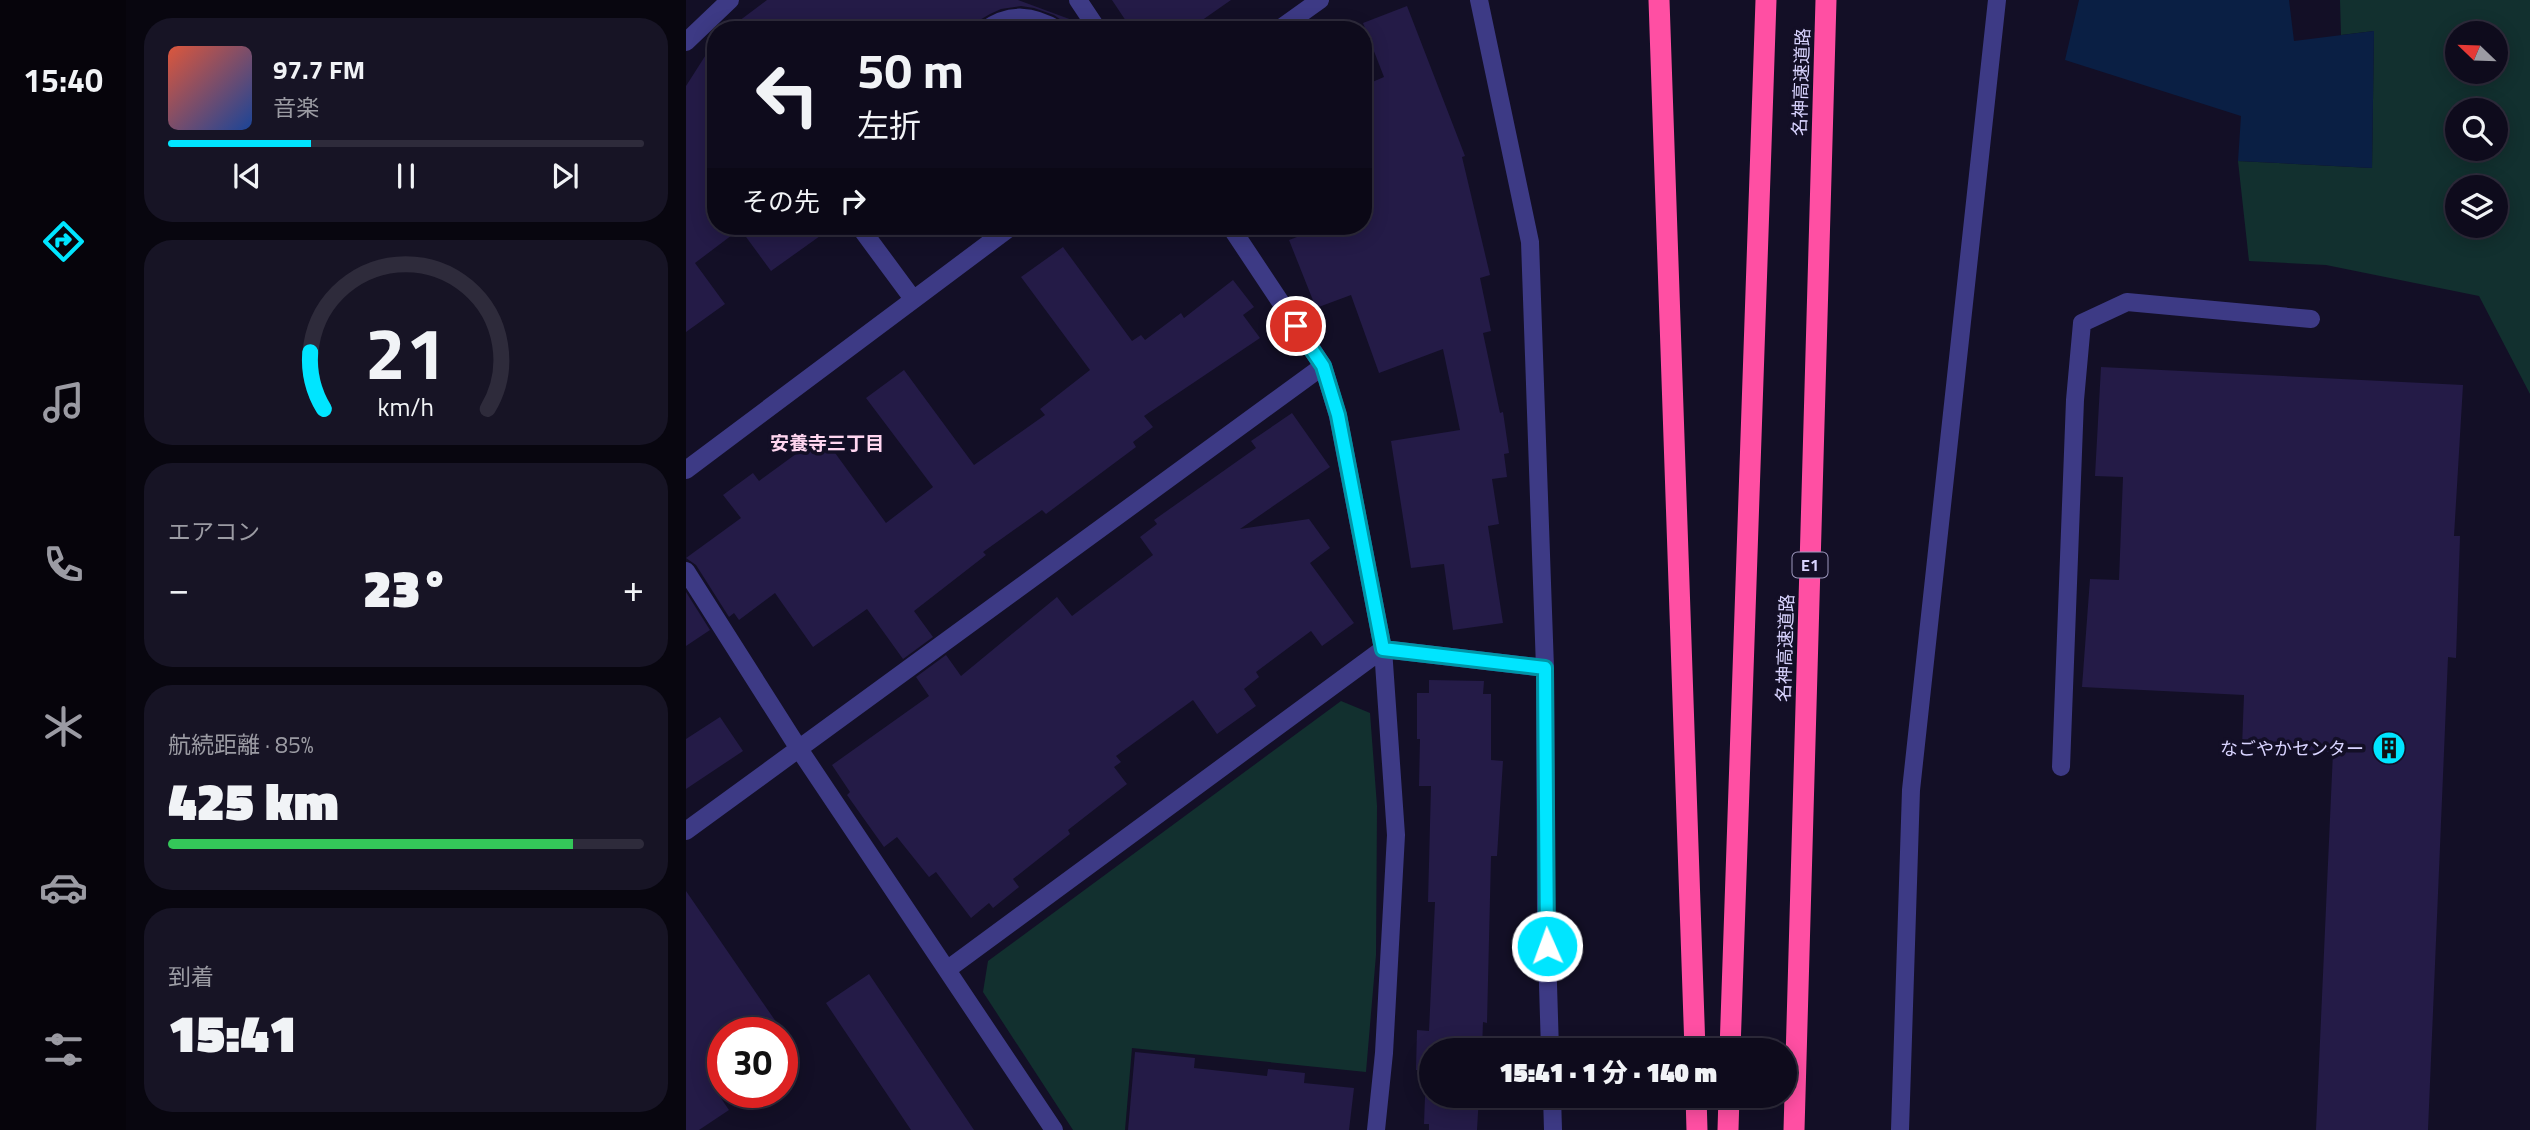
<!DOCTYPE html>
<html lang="ja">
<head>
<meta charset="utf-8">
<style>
  body { margin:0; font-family:"Titillium Web","Noto Sans JP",sans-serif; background:#171425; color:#f1f3f6; height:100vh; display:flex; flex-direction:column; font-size:26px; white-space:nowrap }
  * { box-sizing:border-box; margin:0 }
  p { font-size:23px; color:#9b9ba3 }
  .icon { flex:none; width:38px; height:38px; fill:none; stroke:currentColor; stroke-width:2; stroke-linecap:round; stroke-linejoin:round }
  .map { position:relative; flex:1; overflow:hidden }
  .side { display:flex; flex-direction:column; gap:18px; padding:18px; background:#08060f; width:560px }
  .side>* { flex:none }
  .guide { position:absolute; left:21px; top:21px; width:665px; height:214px; border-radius:28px; box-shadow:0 4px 18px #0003,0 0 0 2px #2e2b3b; background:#0e0b1c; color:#f1f3f6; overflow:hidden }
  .needle { width:46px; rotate:293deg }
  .tools { position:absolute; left:1759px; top:21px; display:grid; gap:14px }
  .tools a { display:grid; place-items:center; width:63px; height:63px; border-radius:50%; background:#0e0b1c; box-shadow:0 4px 18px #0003,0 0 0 2px #2e2b3b; font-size:35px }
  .speed { position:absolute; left:21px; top:1017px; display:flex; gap:14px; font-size:35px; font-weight:700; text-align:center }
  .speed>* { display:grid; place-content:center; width:91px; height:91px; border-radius:50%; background:#0e0b1c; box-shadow:0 4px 18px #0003,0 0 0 2px #2e2b3b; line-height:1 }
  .speed .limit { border:10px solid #d22; background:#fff; color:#111 }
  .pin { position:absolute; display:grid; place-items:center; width:60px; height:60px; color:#fff; margin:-30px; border:4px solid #fff; border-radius:50%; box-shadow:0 2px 7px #0007 }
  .me { position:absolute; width:77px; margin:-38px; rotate:358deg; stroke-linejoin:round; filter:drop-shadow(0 0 5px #0008) }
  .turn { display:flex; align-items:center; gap:24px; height:147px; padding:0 35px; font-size:32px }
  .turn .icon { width:91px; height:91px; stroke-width:2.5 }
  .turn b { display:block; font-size:49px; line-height:60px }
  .then { display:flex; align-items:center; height:66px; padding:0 35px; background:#0003; gap:14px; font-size:26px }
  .big { font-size:52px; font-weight:800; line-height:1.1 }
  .side .widget { flex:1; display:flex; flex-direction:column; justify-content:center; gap:10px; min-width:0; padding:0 24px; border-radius:28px; background:#171425 }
  .side .dial { align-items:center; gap:0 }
  .dial svg { height:182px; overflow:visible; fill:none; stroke:#2e2b3b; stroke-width:7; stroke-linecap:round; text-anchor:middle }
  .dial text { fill:#f1f3f6; stroke:none }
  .song { display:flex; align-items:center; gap:21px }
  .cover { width:84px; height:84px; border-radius:10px; background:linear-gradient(135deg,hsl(10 70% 55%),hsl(220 70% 35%)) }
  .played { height:7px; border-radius:4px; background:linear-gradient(90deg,#00e5ff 30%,#2e2b3b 30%) }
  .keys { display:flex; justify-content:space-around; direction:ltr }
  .heat { display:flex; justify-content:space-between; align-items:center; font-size:38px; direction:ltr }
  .charge { height:10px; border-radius:5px; background:linear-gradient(90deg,#34c759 85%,#2e2b3b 0) }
  .trip { position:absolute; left:733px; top:1038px; width:378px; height:70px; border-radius:35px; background:#0e0b1c; box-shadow:0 4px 18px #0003,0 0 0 2px #2e2b3b; font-weight:800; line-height:70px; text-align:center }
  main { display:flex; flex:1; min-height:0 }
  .dock { display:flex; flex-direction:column; width:126px; justify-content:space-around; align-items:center; background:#06040b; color:#9b9ba3 }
  .dock .icon { width:49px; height:49px }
  .dock .selected { color:#00e5ff }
  .dock b { font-size:32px; color:#f1f3f6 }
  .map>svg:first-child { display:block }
  .green { fill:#12302f; fill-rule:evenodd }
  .water { fill:#0a1f44 }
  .building { fill:#241b47 }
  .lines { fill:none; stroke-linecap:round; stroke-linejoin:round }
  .minor { stroke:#3d3a85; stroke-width:18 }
  .highway { stroke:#ff4fa3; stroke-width:21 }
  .route-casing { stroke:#0095a6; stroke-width:18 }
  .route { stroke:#00e5ff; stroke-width:12 }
  .labels { text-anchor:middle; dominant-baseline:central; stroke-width:7; stroke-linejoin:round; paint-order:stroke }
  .shield { fill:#130f26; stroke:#9e99be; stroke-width:2 }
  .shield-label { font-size:16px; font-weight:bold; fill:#d9d4ff }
  .street-label { font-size:18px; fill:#d9d4ff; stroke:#130f26 }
  .poi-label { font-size:18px; fill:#d9d4ff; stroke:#130f26; text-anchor:end }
  .neighbourhood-label { font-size:19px; font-weight:bold; fill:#ffd6f0; stroke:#130f26 }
</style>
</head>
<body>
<main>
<nav class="dock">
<b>15:40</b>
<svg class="icon selected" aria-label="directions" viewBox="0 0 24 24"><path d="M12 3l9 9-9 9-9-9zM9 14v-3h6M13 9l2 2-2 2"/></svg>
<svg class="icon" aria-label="music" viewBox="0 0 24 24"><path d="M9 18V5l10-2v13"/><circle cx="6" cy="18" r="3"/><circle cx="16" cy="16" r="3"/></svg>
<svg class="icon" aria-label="phone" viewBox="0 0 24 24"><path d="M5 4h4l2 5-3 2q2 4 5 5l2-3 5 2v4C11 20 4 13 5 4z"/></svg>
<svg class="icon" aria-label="climate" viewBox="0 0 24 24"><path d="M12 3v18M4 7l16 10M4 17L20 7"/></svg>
<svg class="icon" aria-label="car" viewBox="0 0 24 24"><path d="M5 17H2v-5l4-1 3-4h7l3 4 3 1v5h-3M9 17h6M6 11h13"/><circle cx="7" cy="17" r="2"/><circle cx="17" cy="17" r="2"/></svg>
<svg class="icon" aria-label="filters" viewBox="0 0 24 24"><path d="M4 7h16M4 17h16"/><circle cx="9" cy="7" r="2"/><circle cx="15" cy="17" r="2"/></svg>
</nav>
<section class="side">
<div class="widget">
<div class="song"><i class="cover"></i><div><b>97.7 FM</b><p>音楽</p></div></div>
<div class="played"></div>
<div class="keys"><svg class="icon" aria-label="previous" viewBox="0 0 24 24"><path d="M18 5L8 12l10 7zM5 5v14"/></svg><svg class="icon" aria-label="pause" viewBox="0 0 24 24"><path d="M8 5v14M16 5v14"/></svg><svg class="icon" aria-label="next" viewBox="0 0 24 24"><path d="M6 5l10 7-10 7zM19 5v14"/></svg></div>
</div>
<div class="widget dial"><svg viewBox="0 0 100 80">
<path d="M14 69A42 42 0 1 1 86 69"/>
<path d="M14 69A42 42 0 0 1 8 44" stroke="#00e5ff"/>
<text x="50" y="56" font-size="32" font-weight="700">21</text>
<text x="50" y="72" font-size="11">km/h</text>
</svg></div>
<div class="widget"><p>エアコン</p>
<div class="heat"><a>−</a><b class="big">23°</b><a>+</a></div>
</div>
<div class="widget"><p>航続距離 · 85%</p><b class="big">425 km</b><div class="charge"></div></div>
<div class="widget"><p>到着</p><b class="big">15:41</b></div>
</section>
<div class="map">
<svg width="1844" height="1130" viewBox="0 0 1844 1130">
  <rect width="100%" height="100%" fill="#130f26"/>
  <path class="green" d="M1654,0H1844V394L1793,296L1640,265L1563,261L1552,161L1686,168L1688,31L1655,35ZM1771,33H1810V72H1771ZM1771,110H1810V149H1771ZM1771,187H1810V226H1771Z
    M655,701L684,713L691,806L690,955L680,1072L446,1048L439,1130H387L297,992L302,961Z"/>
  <path class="water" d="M1393,0H1603L1608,41L1688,31L1686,168L1552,161L1555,116L1379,60Z"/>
  <path class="building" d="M81,0H332L394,23L398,30H383L381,24L368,15L348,8L335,6L315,9L304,14L292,21L288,30H41Z
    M426,0H545L502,30H446Z
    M721,6L779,156L776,157L804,275L794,278L805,331L797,333L814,413L817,412L823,453L818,454L821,477L806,479L813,524L802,526L817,623L767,630L758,564L725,568L705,441L774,430L757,349L693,373L665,295L630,308L603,240L640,226H677V86L698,77L677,23Z
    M30,39V226H46L50,232L9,263L39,304L0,332V86Z
    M52,226H148L85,271Z
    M377,247L446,341L455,335L459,340L495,313L498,318L547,280L568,307L557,315L574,338L458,416L467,427L447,442L450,447L360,514L356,510L297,552L300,555L228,611L247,637L217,659L181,609L127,647L89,593L53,620L48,613L43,617L10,565L0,558L55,518L37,495L67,473L73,481L136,435L200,523L247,487L180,398L218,370L288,465L359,415L354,409L404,370L335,277Z
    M1415,367L1777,385L1768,536H1774L1770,658L1762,657L1742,1130H1630L1647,752L1556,747L1558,695L1396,687L1404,579L1433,580L1437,477L1409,476Z
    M606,413L644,467L554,529L623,519L644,548L624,563L668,623L636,646L625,631L570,672L573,677L558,689L570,706L531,734L507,700L430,756L435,762L428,767L441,784L382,830L384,834L327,879L333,887L307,908L303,903L285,918L250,872L243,877L211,837L198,847L161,795L164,792L146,765L243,696L230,677L260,655L275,676L371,597L386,616L467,555L454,537L471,524L468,520L570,448L565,441Z
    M0,592L24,630L0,646Z
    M743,680L798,681L797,694H805V760L817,761L811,856H805L801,1023L797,1022L796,1050H746V1096H793L791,1130H743V1124H738L740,1070H730L731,1030L743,1031L749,902H742L745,786H733L734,739H731V693H743Z
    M34,717L57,751L0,789V739Z
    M0,891L97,1032H37V1086L30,1091L43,1110L13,1130H0Z
    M183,974L288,1130H225L140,1003Z
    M449,1052L509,1058L508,1068L581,1076L582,1069L619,1073L618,1083L668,1088L663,1130H442Z"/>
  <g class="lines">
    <path class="minor" d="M392,0L412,30
      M793,0L844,242L859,668L860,919L864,1050
      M299,30C324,12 347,15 372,30
      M592,30L634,0
      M0,42L44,0
      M182,226L176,230L227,299
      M544,226L637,366L652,416L697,649L710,835L698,1053L690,1130
      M0,470L326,226
      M0,571L113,749L368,1130
      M1375,767L1389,400L1396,323L1441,302L1625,319
      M0,831L637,366
      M262,969L697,649L859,668
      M866,1096L867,1130
      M1214,1130L1225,790L1311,0"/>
    <path class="highway" d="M973,0L1009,1050
      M1044,1050L1080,0
      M1010,1096L1011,1130
      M1042,1130L1043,1096
      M1108,1130L1140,0"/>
  </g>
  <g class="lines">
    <defs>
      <path id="route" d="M610,326L637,366L652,415L697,649L859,668L861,946"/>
    </defs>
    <use href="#route" class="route-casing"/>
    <use href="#route" class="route"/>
  </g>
  <defs>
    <symbol id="building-disc" viewBox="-11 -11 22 22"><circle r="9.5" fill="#00e5ff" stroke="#130f26"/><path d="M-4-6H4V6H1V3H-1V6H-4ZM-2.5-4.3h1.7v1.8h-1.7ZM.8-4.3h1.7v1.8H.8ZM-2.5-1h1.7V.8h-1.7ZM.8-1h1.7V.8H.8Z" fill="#111"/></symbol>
  </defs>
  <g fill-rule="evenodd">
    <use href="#building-disc" x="1684" y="729" width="38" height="38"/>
  </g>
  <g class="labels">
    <rect class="shield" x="1106.5" y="552.5" width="35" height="25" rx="5"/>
    <g class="shield-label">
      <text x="1124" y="565">E1</text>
    </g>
    <g class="street-label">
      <text transform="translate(1115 82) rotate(-88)">名神高速道路</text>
      <text transform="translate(1099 648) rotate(-88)">名神高速道路</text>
    </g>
    <g class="poi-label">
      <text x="1678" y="748">なごやかセンター</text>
    </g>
    <g class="neighbourhood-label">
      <text x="141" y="442">安養寺三丁目</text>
    </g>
  </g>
</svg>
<div class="tools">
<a><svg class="needle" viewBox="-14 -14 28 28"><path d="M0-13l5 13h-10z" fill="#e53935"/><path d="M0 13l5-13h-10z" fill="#9b9ba3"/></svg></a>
<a><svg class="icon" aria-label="search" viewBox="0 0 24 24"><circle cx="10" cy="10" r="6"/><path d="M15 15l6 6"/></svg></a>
<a><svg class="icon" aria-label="layers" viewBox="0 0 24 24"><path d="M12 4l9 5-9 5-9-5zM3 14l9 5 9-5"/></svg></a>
</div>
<div class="speed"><div class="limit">30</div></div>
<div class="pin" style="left:610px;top:326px;background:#d93025"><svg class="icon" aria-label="arrive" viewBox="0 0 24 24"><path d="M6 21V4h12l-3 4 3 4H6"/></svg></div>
<svg class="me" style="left:861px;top:946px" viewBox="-20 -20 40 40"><circle r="17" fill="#00e5ff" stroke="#fff" stroke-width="3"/><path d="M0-11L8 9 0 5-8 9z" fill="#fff"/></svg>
<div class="trip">15:41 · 1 分 · 140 m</div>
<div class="guide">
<div class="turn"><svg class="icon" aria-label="left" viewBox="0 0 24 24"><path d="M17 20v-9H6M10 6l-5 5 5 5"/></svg><div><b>50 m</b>左折</div></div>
<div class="then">その先<svg class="icon" aria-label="right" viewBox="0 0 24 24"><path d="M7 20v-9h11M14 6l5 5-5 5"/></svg></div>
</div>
</div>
</main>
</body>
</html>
